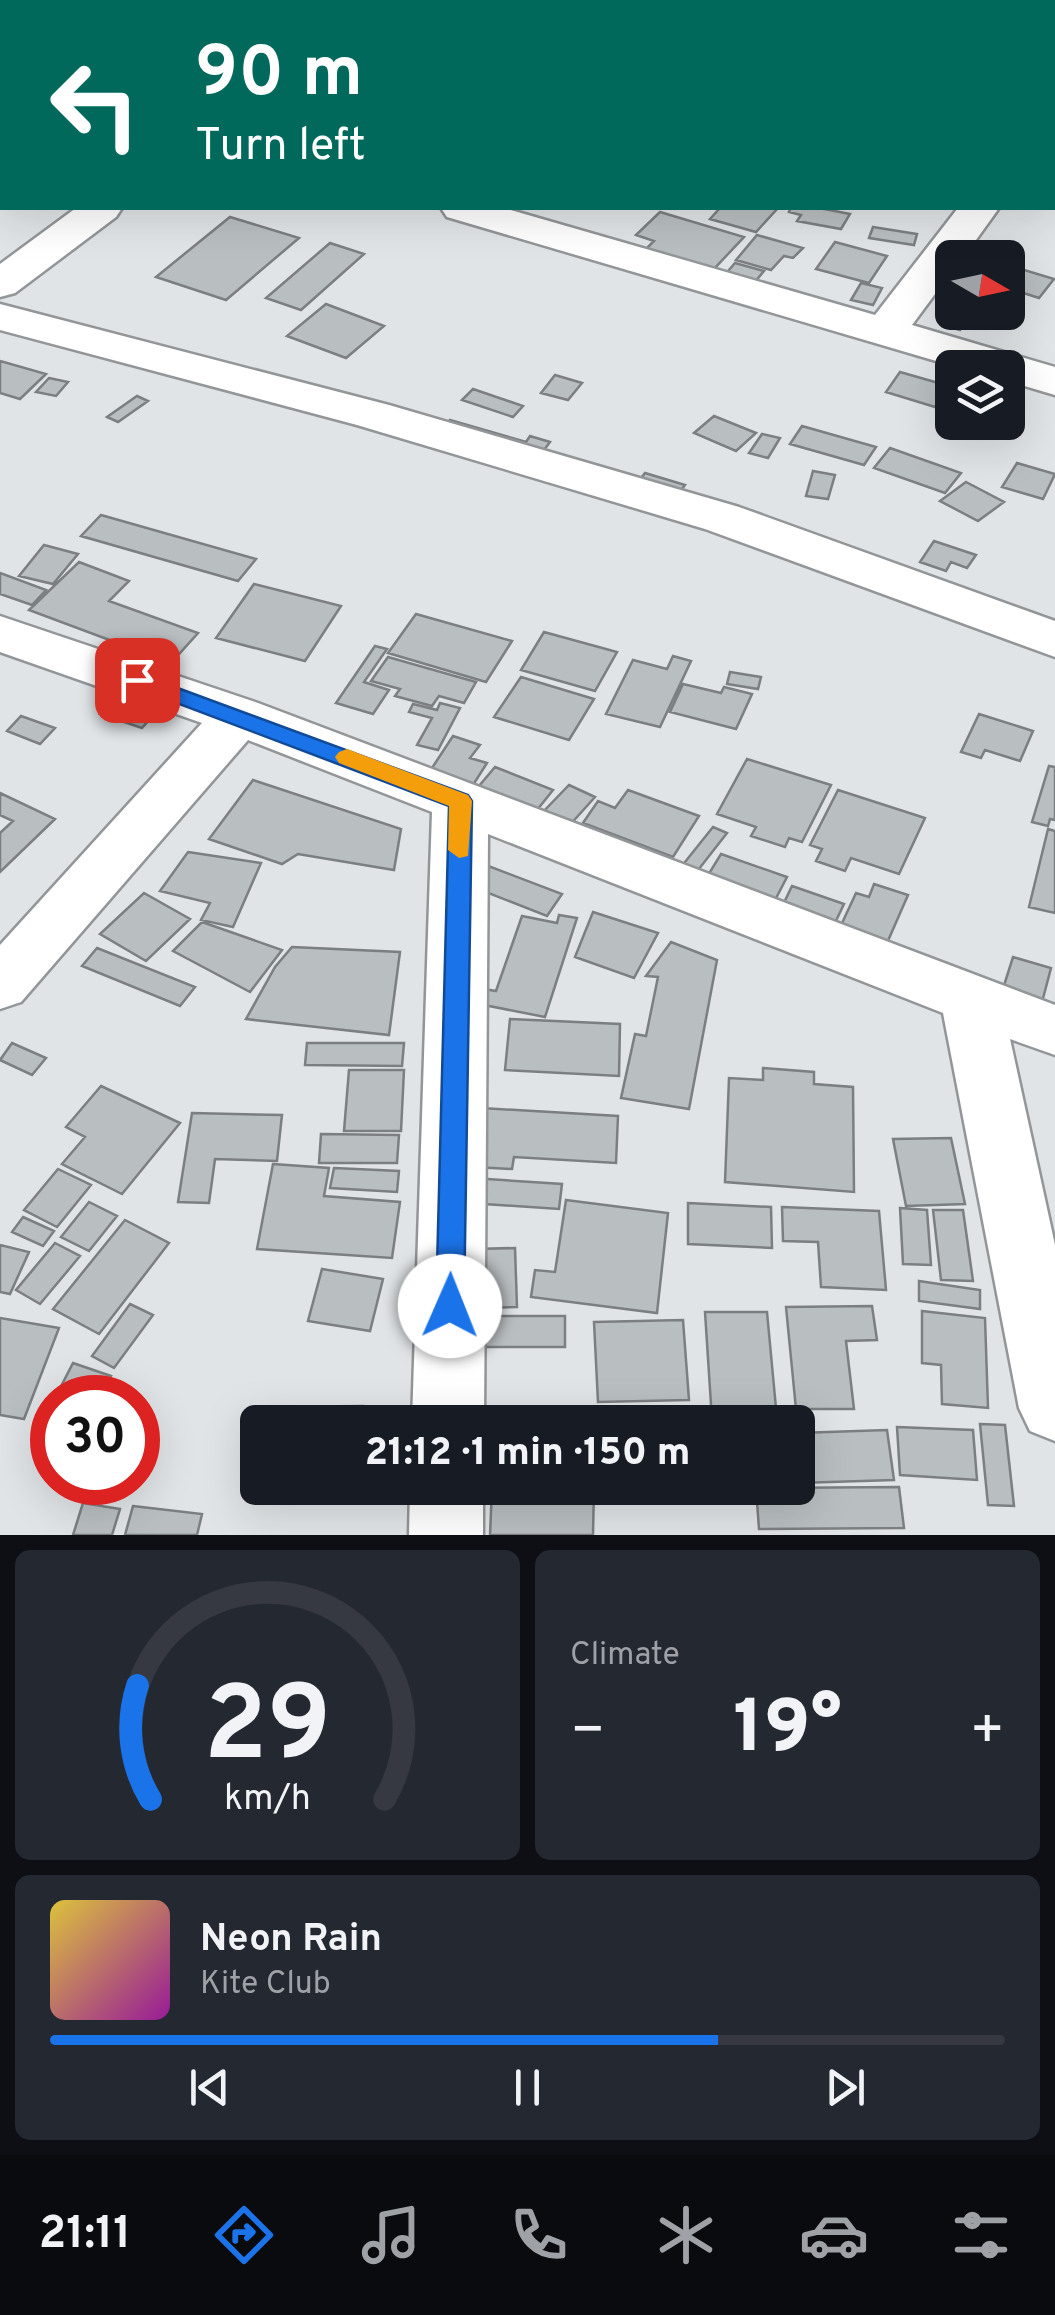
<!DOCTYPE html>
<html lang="en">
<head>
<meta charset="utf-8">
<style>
  body { margin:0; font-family:Overpass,sans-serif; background:#242831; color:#f1f3f6; height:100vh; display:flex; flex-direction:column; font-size:38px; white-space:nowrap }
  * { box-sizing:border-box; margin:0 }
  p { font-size:32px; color:#9ea1a6 }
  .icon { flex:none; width:55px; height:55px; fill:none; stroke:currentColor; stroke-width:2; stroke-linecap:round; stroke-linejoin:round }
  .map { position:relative; height:1535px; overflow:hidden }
  .sheet { display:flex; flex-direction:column; gap:15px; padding:15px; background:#0d0f14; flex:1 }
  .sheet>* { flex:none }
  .guide { position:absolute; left:0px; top:0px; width:1055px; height:210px; box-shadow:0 10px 40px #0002; background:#00695c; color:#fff; overflow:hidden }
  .needle { width:65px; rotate:99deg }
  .controls { position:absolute; left:935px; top:240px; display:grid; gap:20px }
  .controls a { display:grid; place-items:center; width:90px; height:90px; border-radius:15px; background:#171b24; box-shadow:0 10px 40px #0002; font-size:50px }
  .speed { position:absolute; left:30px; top:1375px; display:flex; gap:20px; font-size:50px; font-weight:700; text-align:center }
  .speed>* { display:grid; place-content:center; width:130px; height:130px; border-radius:50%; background:#171b24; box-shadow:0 10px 40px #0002; line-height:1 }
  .speed .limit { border:15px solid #d22; background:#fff; color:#111 }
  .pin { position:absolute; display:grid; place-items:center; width:85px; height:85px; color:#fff; margin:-42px; border-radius:20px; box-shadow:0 5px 15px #0006 }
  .me { position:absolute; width:110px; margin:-55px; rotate:1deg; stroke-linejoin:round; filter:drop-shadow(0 0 8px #0008) }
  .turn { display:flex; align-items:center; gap:35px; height:210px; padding:0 30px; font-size:45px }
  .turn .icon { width:130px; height:130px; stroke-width:2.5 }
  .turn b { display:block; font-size:70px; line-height:85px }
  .big { font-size:75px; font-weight:800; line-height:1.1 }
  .sheet .card { flex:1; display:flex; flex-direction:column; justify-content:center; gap:15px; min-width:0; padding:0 35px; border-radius:15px; background:#242831 }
  .sheet .dial { align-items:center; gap:0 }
  .dial svg { height:260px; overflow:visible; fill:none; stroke:#363941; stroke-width:7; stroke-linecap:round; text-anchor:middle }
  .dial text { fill:#f1f3f6; stroke:none }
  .song { display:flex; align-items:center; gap:30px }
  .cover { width:120px; height:120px; border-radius:15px; background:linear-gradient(135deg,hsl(50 70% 55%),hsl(300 70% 35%)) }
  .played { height:10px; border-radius:5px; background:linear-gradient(90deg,#1a73e8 70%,#363941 70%) }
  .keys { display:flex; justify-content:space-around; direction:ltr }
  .heat { display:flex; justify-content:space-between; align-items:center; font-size:55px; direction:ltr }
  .sheet .tiles { flex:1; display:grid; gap:15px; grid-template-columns:1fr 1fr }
  .card:last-child { grid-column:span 2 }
  .trip { position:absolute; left:240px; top:1405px; width:575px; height:100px; border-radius:15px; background:#171b24; box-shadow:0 10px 40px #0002; font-weight:800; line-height:100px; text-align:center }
  .tabs { display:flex; height:160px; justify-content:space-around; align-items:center; background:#090b0e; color:#9ea1a6 }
  .tabs .icon { width:70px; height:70px }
  .tabs .selected { color:#1a73e8 }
  .tabs b { font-size:45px; color:#f1f3f6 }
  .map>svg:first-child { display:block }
  .building { fill:#b9bec0; stroke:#7b7f81; stroke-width:2.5 }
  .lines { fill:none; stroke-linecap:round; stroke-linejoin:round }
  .minor-casing { stroke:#929698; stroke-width:5 }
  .highway-casing { stroke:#929698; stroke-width:5 }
  .minor { fill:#fff; fill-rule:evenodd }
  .highway { fill:#fff; fill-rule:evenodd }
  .route { fill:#1a73e8; stroke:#114b97; stroke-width:2.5 }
  .slow { fill:#f59e0b }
</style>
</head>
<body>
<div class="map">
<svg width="1055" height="1535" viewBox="0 0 1055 1535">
  <rect width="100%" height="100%" fill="#e0e4e6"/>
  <path class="building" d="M720,208H778L756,232L710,219Z
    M791,208H819L850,214L841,229L797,221L801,215L789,212Z
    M660,212L744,237L712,271L645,250L654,241L636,235Z
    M230,217L299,238L226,300L156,277Z
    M873,227L917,234L914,245L869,238Z
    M757,235L803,248L793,258L784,256L771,270L736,260Z
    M835,242L887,256L869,283L816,269Z
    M330,243L364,254L301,310L266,298Z
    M735,263L764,271L753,284L724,276Z
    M1008,265L1054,279L1039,298L1008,288Z
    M861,283L882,288L873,305L851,300Z
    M326,304L384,326L346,358L287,336Z
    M952,311L973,312L960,330L942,325Z
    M0,361L46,374L20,399L0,393Z
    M900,372L949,386L935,407L886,392Z
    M555,375L582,383L568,400L541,393Z
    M49,378L68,382L56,396L36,392Z
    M473,389L523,406L513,417L462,400Z
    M137,396L148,401L118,422L107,417Z
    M714,416L756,433L736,451L694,433Z
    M450,420L526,442L530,436L550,442L538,458L442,429Z
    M802,426L876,447L864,465L790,444Z
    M762,434L780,438L768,458L749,453Z
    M890,448L961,473L945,493L874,468Z
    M1017,463L1055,474L1043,499L1002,487Z
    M813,471L835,475L828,499L806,496Z
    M645,473L685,485L674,500L634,487Z
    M966,482L1004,502L978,521L940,501Z
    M101,515L256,559L238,581L81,536Z
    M934,541L976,555L967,568L951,562L946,571L920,562Z
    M44,545L78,554L53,584L19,576Z
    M79,562L129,581L109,601L198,633L171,663L29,610Z
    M0,573L46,590L32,605L0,594Z
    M254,584L341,606L305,661L216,638Z
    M416,614L512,641L486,682L388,653Z
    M544,632L617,652L595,691L521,670Z
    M375,646L387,649L364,682L389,690L373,714L336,703Z
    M673,656L691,661L660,727L606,714L633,660L667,669Z
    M388,657L476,682L464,703L439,696L432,706L395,696L400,689L371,681Z
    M730,672L761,677L758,689L727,684Z
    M521,677L594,699L569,740L494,717Z
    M683,684L721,693L724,687L752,694L736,729L670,712Z
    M112,700L154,714L142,728L100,714Z
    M440,703L460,708L438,750L417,745L432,718L409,712L413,704L437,710Z
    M979,714L1033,731L1020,761L985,750L981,758L961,752Z
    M21,716L55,728L40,744L7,731Z
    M453,736L480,745L470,758L487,763L473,785L430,771Z
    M747,759L831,785L802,842L789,838L785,847L751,836L756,827L717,814Z
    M1049,766L1055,767V820L1050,819L1048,826L1032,822Z
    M495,767L553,790L537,810L479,786Z
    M253,780L401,829L394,870L298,854L282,864L209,839Z
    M569,785L595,797L568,827L541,814Z
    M628,790L699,816L673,857L583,823L598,801L615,808Z
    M838,790L925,818L899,874L851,858L845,871L816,861L822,849L810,845Z
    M0,793L55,819L0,872V833L13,821L0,815Z
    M713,827L727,833L695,874L681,867Z
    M1048,829L1055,831V913L1029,907Z
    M188,852L261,863L233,927L201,920L210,903L160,891Z
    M721,854L787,877L773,904L705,880Z
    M483,864L562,894L547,916L468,885Z
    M874,884L908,895L884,950L837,934L856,893L869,897Z
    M792,886L844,904L833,927L781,909Z
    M144,893L190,919L146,961L100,934Z
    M593,912L658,933L634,978L575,957Z
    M559,915L577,918L545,1017L479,1004L484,989L496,991L522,916L557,923Z
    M202,922L282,950L250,992L173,951Z
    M671,942L717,960L689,1109L621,1098L635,1034L646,1036L658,977L646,976Z
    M292,947L400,952L389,1035L246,1019L275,967Z
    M97,948L195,987L180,1006L82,966Z
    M1013,957L1051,968L1041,1006L1001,995Z
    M510,1019L620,1024L619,1076L505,1070Z
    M12,1043L46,1058L32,1075L0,1060Z
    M307,1043H404L402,1066L305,1065Z
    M763,1068L814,1072V1084L853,1087L854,1192L725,1182L729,1078L763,1080Z
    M349,1070H404L401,1131H344Z
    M101,1086L180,1123L122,1194L62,1164L85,1137L66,1127Z
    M481,1108L618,1116L616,1163L514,1157L512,1169L475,1167Z
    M192,1113L282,1115L277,1161L215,1159L209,1203L178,1202Z
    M321,1134L399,1135L397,1163H319Z
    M951,1138L965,1204L906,1206L893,1139Z
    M273,1164L329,1168L324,1196L400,1202L392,1258L257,1249Z
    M334,1168L399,1171L397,1192L330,1188Z
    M58,1169L91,1185L57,1227L24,1210Z
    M472,1178L562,1184L559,1209L469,1203Z
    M566,1200L668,1213L657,1313L531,1297L535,1270L555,1272Z
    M89,1202L117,1216L89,1251L61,1237Z
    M688,1203L771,1207L772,1248L688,1244Z
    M782,1207L879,1211L886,1290L821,1287L818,1242L783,1241Z
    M900,1208L927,1210L931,1265L903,1264Z
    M933,1210H963L973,1281L941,1280Z
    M23,1217L54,1231L43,1246L12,1232Z
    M125,1220L169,1243L99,1334L53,1309Z
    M55,1243L80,1256L40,1304L16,1290Z
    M0,1245L29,1252L10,1294L0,1292Z
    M515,1248L517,1307L476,1308L475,1249Z
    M322,1269L383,1279L370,1331L308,1321Z
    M919,1281L980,1290V1309L919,1301Z
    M130,1304L153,1315L114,1368L92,1356Z
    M872,1306L877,1340L846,1341L854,1409H796L786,1307Z
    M922,1311L985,1318L988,1408L942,1404L941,1365L922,1363Z
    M705,1312H767L777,1419L712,1420Z
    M485,1316H565V1347H484Z
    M0,1318L59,1328L24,1419L0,1415Z
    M683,1320L689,1400L598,1402L594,1322Z
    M73,1363L111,1376L99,1398H55Z
    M363,1406L362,1422H258L256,1434L259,1407Z
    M980,1424L1005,1425L1014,1506L988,1505Z
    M897,1427L973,1430L977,1480L900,1475Z
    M887,1430L894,1480L798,1483V1433Z
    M899,1487L904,1528L759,1529L756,1488Z
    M492,1488H594L593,1535H490Z
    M83,1503L120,1509L112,1535H73Z
    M133,1506L202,1514L197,1535H125Z"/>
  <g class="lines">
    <defs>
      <path id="minor" d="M538,0H583L585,2H540Z
        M1055,96V122H1052V97Z
        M441,208H504L875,315L958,208H999L963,258H952V271L912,325L1055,367V395L1008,381V368H960L447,217Z
        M0,304L389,405L739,507L1055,621V657L705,529L357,425L0,330Z
        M0,616L258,703L1055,1005V1055L1010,1039L1055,1245V1441L1030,1431L1019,1408L943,1013L488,834L484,1422H412L432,812L248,740L21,1002L0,1009V945L202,723L0,652Z
        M410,1488H483V1535H409Z"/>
      <path id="highway" d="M76,208H122L116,217L15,293L0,297V264Z"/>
    </defs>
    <use href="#minor" class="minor-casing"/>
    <use href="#highway" class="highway-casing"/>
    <use href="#minor" class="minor"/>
    <use href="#highway" class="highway"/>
  </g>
  <path class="route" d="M137,673L468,795L472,801L464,1306L460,1315L450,1318L440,1315L436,1306L449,806L129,685L126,680L129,675Z"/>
  <path class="slow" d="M347,749L468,795L472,801L468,856L459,858L448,850L449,806L339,763L335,757L339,752Z"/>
</svg>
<div class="controls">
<a><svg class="needle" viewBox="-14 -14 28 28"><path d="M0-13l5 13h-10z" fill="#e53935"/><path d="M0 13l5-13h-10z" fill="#9ea1a6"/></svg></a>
<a><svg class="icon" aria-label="layers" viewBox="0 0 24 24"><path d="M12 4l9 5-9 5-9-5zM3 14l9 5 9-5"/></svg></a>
</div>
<div class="speed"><div class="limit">30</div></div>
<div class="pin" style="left:137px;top:680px;background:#d93025"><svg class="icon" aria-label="arrive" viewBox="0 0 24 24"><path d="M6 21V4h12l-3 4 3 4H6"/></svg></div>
<svg class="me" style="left:450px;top:1306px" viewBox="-20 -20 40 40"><circle r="19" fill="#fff"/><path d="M0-13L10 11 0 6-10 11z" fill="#1a73e8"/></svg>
<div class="trip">21:12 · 1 min · 150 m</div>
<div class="guide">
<div class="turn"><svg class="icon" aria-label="left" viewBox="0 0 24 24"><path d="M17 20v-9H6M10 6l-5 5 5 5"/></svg><div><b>90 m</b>Turn left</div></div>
</div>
</div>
<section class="sheet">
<div class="tiles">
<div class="card dial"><svg viewBox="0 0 100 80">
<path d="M14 69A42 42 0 1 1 86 69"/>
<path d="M14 69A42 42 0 0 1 10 34" stroke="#1a73e8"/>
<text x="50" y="56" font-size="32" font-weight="700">29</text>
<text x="50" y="72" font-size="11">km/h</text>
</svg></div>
<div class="card"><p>Climate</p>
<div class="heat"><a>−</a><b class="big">19°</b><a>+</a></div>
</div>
<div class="card">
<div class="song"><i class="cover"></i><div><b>Neon Rain</b><p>Kite Club</p></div></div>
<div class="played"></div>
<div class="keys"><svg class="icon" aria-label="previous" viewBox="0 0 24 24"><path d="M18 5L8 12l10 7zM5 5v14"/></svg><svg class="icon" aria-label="pause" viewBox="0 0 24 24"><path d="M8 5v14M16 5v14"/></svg><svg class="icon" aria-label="next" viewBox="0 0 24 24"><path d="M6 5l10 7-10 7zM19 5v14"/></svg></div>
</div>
</div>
</section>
<nav class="tabs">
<b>21:11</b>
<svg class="icon selected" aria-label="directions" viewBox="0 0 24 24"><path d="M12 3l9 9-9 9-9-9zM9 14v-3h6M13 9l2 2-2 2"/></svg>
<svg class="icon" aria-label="music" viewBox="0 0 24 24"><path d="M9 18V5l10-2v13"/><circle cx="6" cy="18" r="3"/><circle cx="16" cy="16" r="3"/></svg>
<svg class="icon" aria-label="phone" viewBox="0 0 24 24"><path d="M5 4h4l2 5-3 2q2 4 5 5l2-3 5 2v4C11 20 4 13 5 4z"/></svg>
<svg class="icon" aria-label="climate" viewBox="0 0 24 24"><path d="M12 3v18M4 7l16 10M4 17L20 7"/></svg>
<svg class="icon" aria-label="car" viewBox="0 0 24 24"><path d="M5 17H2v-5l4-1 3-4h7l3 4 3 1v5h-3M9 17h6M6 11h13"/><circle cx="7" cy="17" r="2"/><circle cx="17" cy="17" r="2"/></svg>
<svg class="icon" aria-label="filters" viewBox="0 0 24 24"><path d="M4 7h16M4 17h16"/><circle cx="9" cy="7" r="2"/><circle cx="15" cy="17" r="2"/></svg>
</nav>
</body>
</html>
